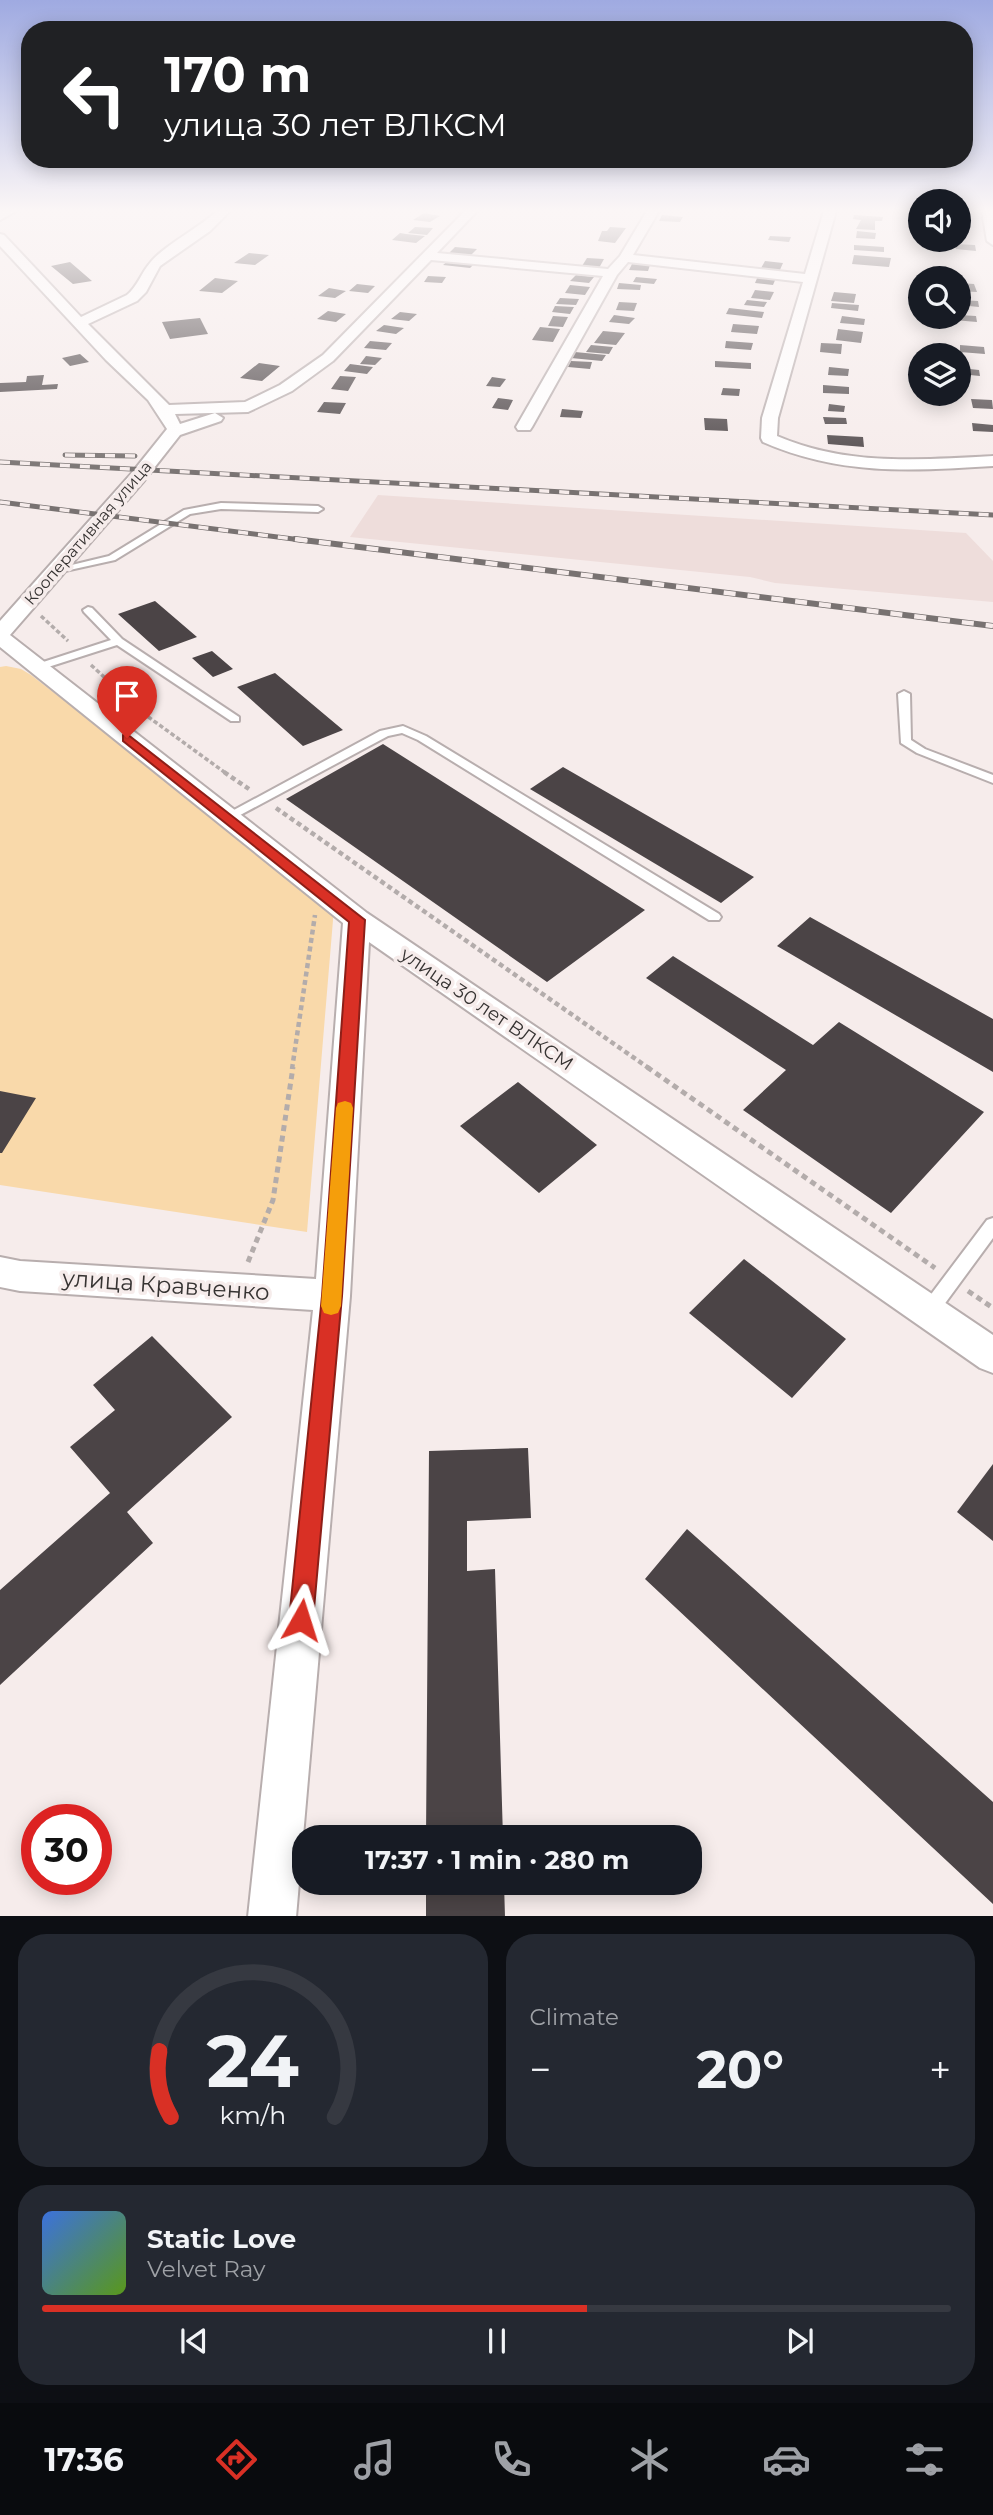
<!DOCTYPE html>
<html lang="en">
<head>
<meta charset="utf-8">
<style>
  body { margin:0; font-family:Montserrat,sans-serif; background:#242831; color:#f1f3f6; height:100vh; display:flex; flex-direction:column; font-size:26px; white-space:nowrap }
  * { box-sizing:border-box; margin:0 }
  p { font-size:23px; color:#9ea1a6 }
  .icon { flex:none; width:38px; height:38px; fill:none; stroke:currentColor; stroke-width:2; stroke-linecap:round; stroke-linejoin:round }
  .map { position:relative; height:1916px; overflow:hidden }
  .side { display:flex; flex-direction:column; gap:18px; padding:18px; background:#0d0f14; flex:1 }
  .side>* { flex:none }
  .guide { position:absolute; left:21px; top:21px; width:952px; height:147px; border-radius:28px; box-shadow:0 4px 18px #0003; background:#202124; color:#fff; overflow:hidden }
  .fabs { position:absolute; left:908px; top:189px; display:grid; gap:14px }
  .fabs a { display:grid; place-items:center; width:63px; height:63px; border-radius:50%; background:#171b24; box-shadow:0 4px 18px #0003; font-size:35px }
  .speed { position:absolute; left:21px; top:1804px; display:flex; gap:14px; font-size:35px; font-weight:700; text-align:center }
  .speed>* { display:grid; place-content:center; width:91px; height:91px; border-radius:50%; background:#171b24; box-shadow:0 4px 18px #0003; line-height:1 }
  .speed .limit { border:10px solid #d22; background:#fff; color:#111 }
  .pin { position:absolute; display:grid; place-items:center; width:60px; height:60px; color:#fff; margin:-72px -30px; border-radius:50% 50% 50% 0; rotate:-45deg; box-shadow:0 0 7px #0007 }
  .pin .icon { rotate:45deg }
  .me { position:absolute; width:77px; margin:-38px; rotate:6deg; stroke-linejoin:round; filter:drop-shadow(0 0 5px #0008) }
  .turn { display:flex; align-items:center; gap:24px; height:147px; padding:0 28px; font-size:32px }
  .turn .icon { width:91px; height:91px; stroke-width:2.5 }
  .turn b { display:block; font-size:49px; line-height:60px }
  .big { font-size:52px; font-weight:700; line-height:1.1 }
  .side .widget { flex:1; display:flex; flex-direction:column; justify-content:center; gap:10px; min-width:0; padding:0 24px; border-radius:28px; background:#242831 }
  .side .dial { align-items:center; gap:0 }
  .dial svg { height:182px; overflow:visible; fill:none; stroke:#363941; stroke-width:7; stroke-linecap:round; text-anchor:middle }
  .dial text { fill:#f1f3f6; stroke:none }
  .song { display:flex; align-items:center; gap:21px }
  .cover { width:84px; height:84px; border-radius:10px; background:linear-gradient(135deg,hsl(220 70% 55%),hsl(90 70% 35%)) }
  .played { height:7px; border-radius:4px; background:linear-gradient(90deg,#d93025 60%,#363941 60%) }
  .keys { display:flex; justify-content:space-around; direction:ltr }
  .heat { display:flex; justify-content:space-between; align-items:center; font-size:38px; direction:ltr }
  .side .tiles { flex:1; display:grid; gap:18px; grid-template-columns:1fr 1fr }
  .widget:last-child { grid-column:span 2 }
  .trip { position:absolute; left:292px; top:1825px; width:410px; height:70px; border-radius:28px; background:#171b24; box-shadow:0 4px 18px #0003; font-weight:700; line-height:70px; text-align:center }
  .tab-bar { display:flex; height:112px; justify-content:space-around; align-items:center; background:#090b0e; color:#9ea1a6 }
  .tab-bar .icon { width:49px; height:49px }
  .tab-bar .selected { color:#d93025 }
  .tab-bar b { font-size:32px; color:#f1f3f6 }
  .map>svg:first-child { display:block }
  .built { fill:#eedddb }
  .green { fill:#f9d9aa }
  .building { fill:#4b4446 }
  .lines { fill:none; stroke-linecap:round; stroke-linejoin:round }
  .service-casing { stroke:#b8aeae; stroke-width:4 }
  .minor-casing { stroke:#b8aeae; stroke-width:4 }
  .path-far2 { stroke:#b3acab; stroke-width:3.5; stroke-dasharray:4.5 2.5; stroke-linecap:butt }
  .path-far1 { stroke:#b3acab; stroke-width:4.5; stroke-dasharray:5 3.5; stroke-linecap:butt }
  .path { stroke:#b3acab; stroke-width:5; stroke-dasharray:6 4.5; stroke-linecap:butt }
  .service { fill:#fff; fill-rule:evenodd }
  .minor { fill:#fff; fill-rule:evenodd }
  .rail-far1-casing { stroke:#787271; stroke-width:5 }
  .rail-casing { stroke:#787271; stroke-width:6 }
  .rail-far1 { stroke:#f6eceb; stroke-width:3.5; stroke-dasharray:10; stroke-linecap:butt }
  .rail { stroke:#f6eceb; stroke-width:4.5; stroke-dasharray:12; stroke-linecap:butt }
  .route { fill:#d93025; stroke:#8d1f18; stroke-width:2 }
  .slow { fill:#f59e0b }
  .labels { text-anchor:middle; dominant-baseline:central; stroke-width:7; stroke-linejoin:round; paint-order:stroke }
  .far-street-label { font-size:16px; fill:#363332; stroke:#f6eceb }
  .street-label { font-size:19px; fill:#363332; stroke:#f6eceb }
  .near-street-label { font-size:23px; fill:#363332; stroke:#f6eceb }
</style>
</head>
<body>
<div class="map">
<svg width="993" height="1917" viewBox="0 0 993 1917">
  <rect width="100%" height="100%" fill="#f6eceb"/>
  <path class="built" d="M378,495L966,533L993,561V602L775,583L750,577L350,537Z"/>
  <path class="green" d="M6,666L21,669L31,675L334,908L307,1232L0,1185V667Z"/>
  <path class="building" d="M424,213L440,216L430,222L413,220Z
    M662,215L683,217L680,222L659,221Z
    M854,215L883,217L882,221H875V230L856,229L861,220L853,219Z
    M415,227L433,228L427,235L408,233Z
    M610,227L626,228L615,243L598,241L602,231H607Z
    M857,231L876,233L875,239L856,238Z
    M400,233L406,234L425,236L416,243L392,240Z
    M770,236L791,237L789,242L768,240Z
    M955,244L975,245L976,251L956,249Z
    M854,245L884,247V252L854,250Z
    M455,247L477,249L471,255L449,253Z
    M249,253L269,255L255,265L234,263Z
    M854,255L891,258L889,267L852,264Z
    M587,258L604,259L599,268L582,266Z
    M449,260L475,263L470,268L443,265Z
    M765,261L783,263L779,272L760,270Z
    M70,262L92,281L73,284L51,266Z
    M632,264L650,265L648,271L629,270Z
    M576,275L594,277L589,283L570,281Z
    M428,276L446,277L442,283L424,282Z
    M758,276L776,278L773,285L755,283Z
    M636,277L657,279L654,284L633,282Z
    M215,278L238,281L222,293L199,291Z
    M619,283L641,285L640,290L617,289Z
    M959,283L974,284L977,292L959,291Z
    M357,284L375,286L368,293L349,291Z
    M570,285L590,287L585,295L565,293Z
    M329,288L346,291L335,298L318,296Z
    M755,290L774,292L770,300L751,298Z
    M834,292L856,294L854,303L831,301Z
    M560,298L579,299L576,305L556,304Z
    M747,300L767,302L764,307L744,305Z
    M959,300L978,301L979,307L959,305Z
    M619,302L637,303L634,311L616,310Z
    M832,303L859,305L858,311L831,308Z
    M555,306L574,307L570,314L552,312Z
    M729,308L764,312L762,318L726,314Z
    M328,311L346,314L336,322L317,319Z
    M400,312L417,314L409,321L391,319Z
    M614,315L635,318L629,324L609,322Z
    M959,315L976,316L977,322L954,320V317Z
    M553,316L568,317L563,327L548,326Z
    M842,316L865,319L864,325L840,323Z
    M200,318L208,334L170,339L162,322Z
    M733,324L759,326L757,334L731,332Z
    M384,325L404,328L396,334L376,331Z
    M540,327L560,329L553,342L532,340Z
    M838,329L863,332L861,343L836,340Z
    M603,331L625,333L616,345L594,343Z
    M370,341L392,343L386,350L364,348Z
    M726,341L753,343L751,350L725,348Z
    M821,343L842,344L841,354L820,352Z
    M591,345L613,347L609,354L586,352Z
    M960,345L984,347L985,354L960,352Z
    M575,352L606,355L602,361L571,358Z
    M80,354L89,362L70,366L62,358Z
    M366,356L382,358L375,365L360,364Z
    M571,361L592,362L590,369L568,367Z
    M715,361L751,363V369L715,367Z
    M259,363L280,366L262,381L240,378Z
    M350,364L373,367L367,374L344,371Z
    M829,367L849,369L848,376L828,375Z
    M960,368L979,370L980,376L960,374Z
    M44,375L42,385L58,384L57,389L0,392V383L26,382L27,376Z
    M340,376L356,377L348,391L331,389Z
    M492,377L506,379L500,387L486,386Z
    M823,385L849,387V394L823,393Z
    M723,388L740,389L739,396L721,395Z
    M498,398L513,400L508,410L492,408Z
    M971,399L992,400L993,409L973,408Z
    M324,402L346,403L340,414L317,412Z
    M829,404L845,406L844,412L828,411Z
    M562,409L583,411L581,418L560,417Z
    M823,417L846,418L847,424H825Z
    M704,418L727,419L728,431L705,430Z
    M972,423L993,425V432L973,431Z
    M827,435L863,437L864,447L828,444Z
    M155,601L197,637L159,651L118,614Z
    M212,651L233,669L213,677L192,658Z
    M275,673L343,730L303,746L237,687Z
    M383,744L645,910L547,982L286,799Z
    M563,767L754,877L721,903L530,789Z
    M810,917L993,1019V1072L777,946Z
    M673,956L813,1045L839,1022L984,1112L891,1213L743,1110L786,1070L646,978Z
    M518,1082L597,1145L539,1193L460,1126Z
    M0,1091L36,1098L2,1153H0Z
    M744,1259L846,1339L792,1398L689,1313Z
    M152,1336L232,1417L127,1512L153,1543L0,1685V1590L110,1493L70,1447L115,1410L93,1385Z
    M528,1448L531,1518L467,1521V1571L495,1569L503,1838H426L429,1451Z
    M993,1464V1541L957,1512Z
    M687,1529L993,1802V1904L645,1579Z
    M426,1883H504L505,1917H426Z"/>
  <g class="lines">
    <defs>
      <path id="service" d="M221,503L318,506L323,509L318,512L221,509L190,514L115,560L56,573L51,570L109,556L184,510Z
        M88,607L92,608L122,639L239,717V721H231L117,645L42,669H34V665L111,640L84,612L83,610Z
        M904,691L910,694L911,740L925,749L993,775V783L917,753L901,743L898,694Z
        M403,726L426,736L719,914L721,917L719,920H709L418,740L402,733L388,736L231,820H223L221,817L380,731Z
        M993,1218V1238L935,1317L929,1319L923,1317L920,1311L923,1305L987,1220Z"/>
      <path id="minor" d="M0,211H16L0,220Z
        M217,211H230L210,231L160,266L146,292L137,301L88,324L169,405L245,402L280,385L323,355L465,211H477L437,253L608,269L620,256L647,211H659L633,255L805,274L824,211H836L778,418L777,436C847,466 919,460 993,456V466C911,471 841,476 763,442L761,438L762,418L803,282L628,262L617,275L532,427L530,430H518L516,427L603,276L431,260L333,361L292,391L248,412L175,414L180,424L215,413L223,418L221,421L180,435L143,482L10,635L367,913L993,1335V1373L980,1368L369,942L350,1296L296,1917H248L313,1310L20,1291L0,1287V1257L20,1261L316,1279L343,923L0,647V621L131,474L167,429L148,400L106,360L0,246V234L4,235L81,317L127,295C138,286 141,273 150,263C163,246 199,228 217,211Z
        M982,211H993V245L987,241Z"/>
    </defs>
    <use href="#service" class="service-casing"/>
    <use href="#minor" class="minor-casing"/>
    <path class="path-far2" d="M41,616L68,641
      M91,665L147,716L227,774"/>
    <path class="path-far1" d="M224,772L249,789
      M276,808L650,1069
      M292,1069L315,915"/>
    <path class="path" d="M647,1067L935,1268
      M248,1262L273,1200L293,1067
      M968,1291L993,1308"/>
    <use href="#service" class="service"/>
    <use href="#minor" class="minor"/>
    <defs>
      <path id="rail-far1" d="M65,455L135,456
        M0,462L993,515
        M0,502L309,541"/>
      <path id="rail" d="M295,539L993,626"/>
    </defs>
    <use href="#rail-far1" class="rail-far1-casing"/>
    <use href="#rail" class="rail-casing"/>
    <use href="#rail-far1" class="rail-far1"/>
    <use href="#rail" class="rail"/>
  </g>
  <linearGradient id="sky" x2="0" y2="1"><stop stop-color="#9faae1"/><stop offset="0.44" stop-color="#fbf6f6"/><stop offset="1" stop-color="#fbf6f6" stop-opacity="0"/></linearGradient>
  <rect width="993" height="479" fill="url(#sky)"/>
  <path class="route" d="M127,734L365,920L342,1296L313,1620L309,1628L301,1632L292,1628L289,1620L322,1296L349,922L123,741V735Z"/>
  <path class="slow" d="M345,1101L351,1103L353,1108L341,1306L338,1313L331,1315L324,1313L321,1306L336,1108L338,1103Z"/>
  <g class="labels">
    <g class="far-street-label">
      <text transform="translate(88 533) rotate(-49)">Кооперативная улица</text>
    </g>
    <g class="street-label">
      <text transform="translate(487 1009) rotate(34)">улица 30 лет ВЛКСМ</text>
    </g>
    <g class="near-street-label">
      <text transform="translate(166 1285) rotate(4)">улица Кравченко</text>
    </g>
  </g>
</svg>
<div class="fabs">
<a><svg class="icon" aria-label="sound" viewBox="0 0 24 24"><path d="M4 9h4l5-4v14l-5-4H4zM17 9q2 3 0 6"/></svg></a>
<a><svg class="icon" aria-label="search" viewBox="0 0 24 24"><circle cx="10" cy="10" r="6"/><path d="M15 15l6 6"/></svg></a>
<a><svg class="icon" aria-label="layers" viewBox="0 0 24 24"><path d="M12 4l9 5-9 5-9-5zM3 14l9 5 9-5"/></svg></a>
</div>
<div class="speed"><div class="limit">30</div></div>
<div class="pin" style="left:127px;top:738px;background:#d93025"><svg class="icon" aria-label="arrive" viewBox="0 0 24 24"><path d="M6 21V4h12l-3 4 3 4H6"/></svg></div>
<svg class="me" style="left:301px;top:1620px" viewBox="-20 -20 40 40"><path d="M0-17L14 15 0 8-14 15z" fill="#d93025" stroke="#fff" stroke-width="4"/></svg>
<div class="trip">17:37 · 1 min · 280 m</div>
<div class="guide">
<div class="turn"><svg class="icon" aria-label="left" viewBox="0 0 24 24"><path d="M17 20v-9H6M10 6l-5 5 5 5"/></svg><div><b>170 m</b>улица 30 лет ВЛКСМ</div></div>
</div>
</div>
<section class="side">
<div class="tiles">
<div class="widget dial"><svg viewBox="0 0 100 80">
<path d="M14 69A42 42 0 1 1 86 69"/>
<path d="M14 69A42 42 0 0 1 9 40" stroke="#d93025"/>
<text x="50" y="56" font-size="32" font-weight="700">24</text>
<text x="50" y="72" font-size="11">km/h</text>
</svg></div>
<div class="widget"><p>Climate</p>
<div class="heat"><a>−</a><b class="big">20°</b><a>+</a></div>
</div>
<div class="widget">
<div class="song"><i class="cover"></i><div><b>Static Love</b><p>Velvet Ray</p></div></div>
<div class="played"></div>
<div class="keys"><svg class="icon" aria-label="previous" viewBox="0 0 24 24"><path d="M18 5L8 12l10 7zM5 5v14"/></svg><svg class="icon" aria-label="pause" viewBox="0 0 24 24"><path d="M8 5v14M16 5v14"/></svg><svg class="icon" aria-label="next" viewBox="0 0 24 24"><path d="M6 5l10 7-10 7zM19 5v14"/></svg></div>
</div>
</div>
</section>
<nav class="tab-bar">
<b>17:36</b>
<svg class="icon selected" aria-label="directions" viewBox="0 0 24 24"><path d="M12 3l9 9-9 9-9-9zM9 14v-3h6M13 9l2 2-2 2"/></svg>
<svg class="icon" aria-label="music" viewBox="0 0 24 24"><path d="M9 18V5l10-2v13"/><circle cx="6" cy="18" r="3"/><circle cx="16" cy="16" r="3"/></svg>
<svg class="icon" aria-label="phone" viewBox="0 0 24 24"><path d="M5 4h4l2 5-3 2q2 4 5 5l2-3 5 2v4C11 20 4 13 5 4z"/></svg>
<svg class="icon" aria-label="climate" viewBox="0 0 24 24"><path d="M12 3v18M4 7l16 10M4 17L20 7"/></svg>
<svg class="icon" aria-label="car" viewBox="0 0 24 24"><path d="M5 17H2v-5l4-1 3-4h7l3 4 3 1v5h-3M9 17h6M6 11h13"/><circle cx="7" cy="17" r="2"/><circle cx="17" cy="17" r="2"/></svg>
<svg class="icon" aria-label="filters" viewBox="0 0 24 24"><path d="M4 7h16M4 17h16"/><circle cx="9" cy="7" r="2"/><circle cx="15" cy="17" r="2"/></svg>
</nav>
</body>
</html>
